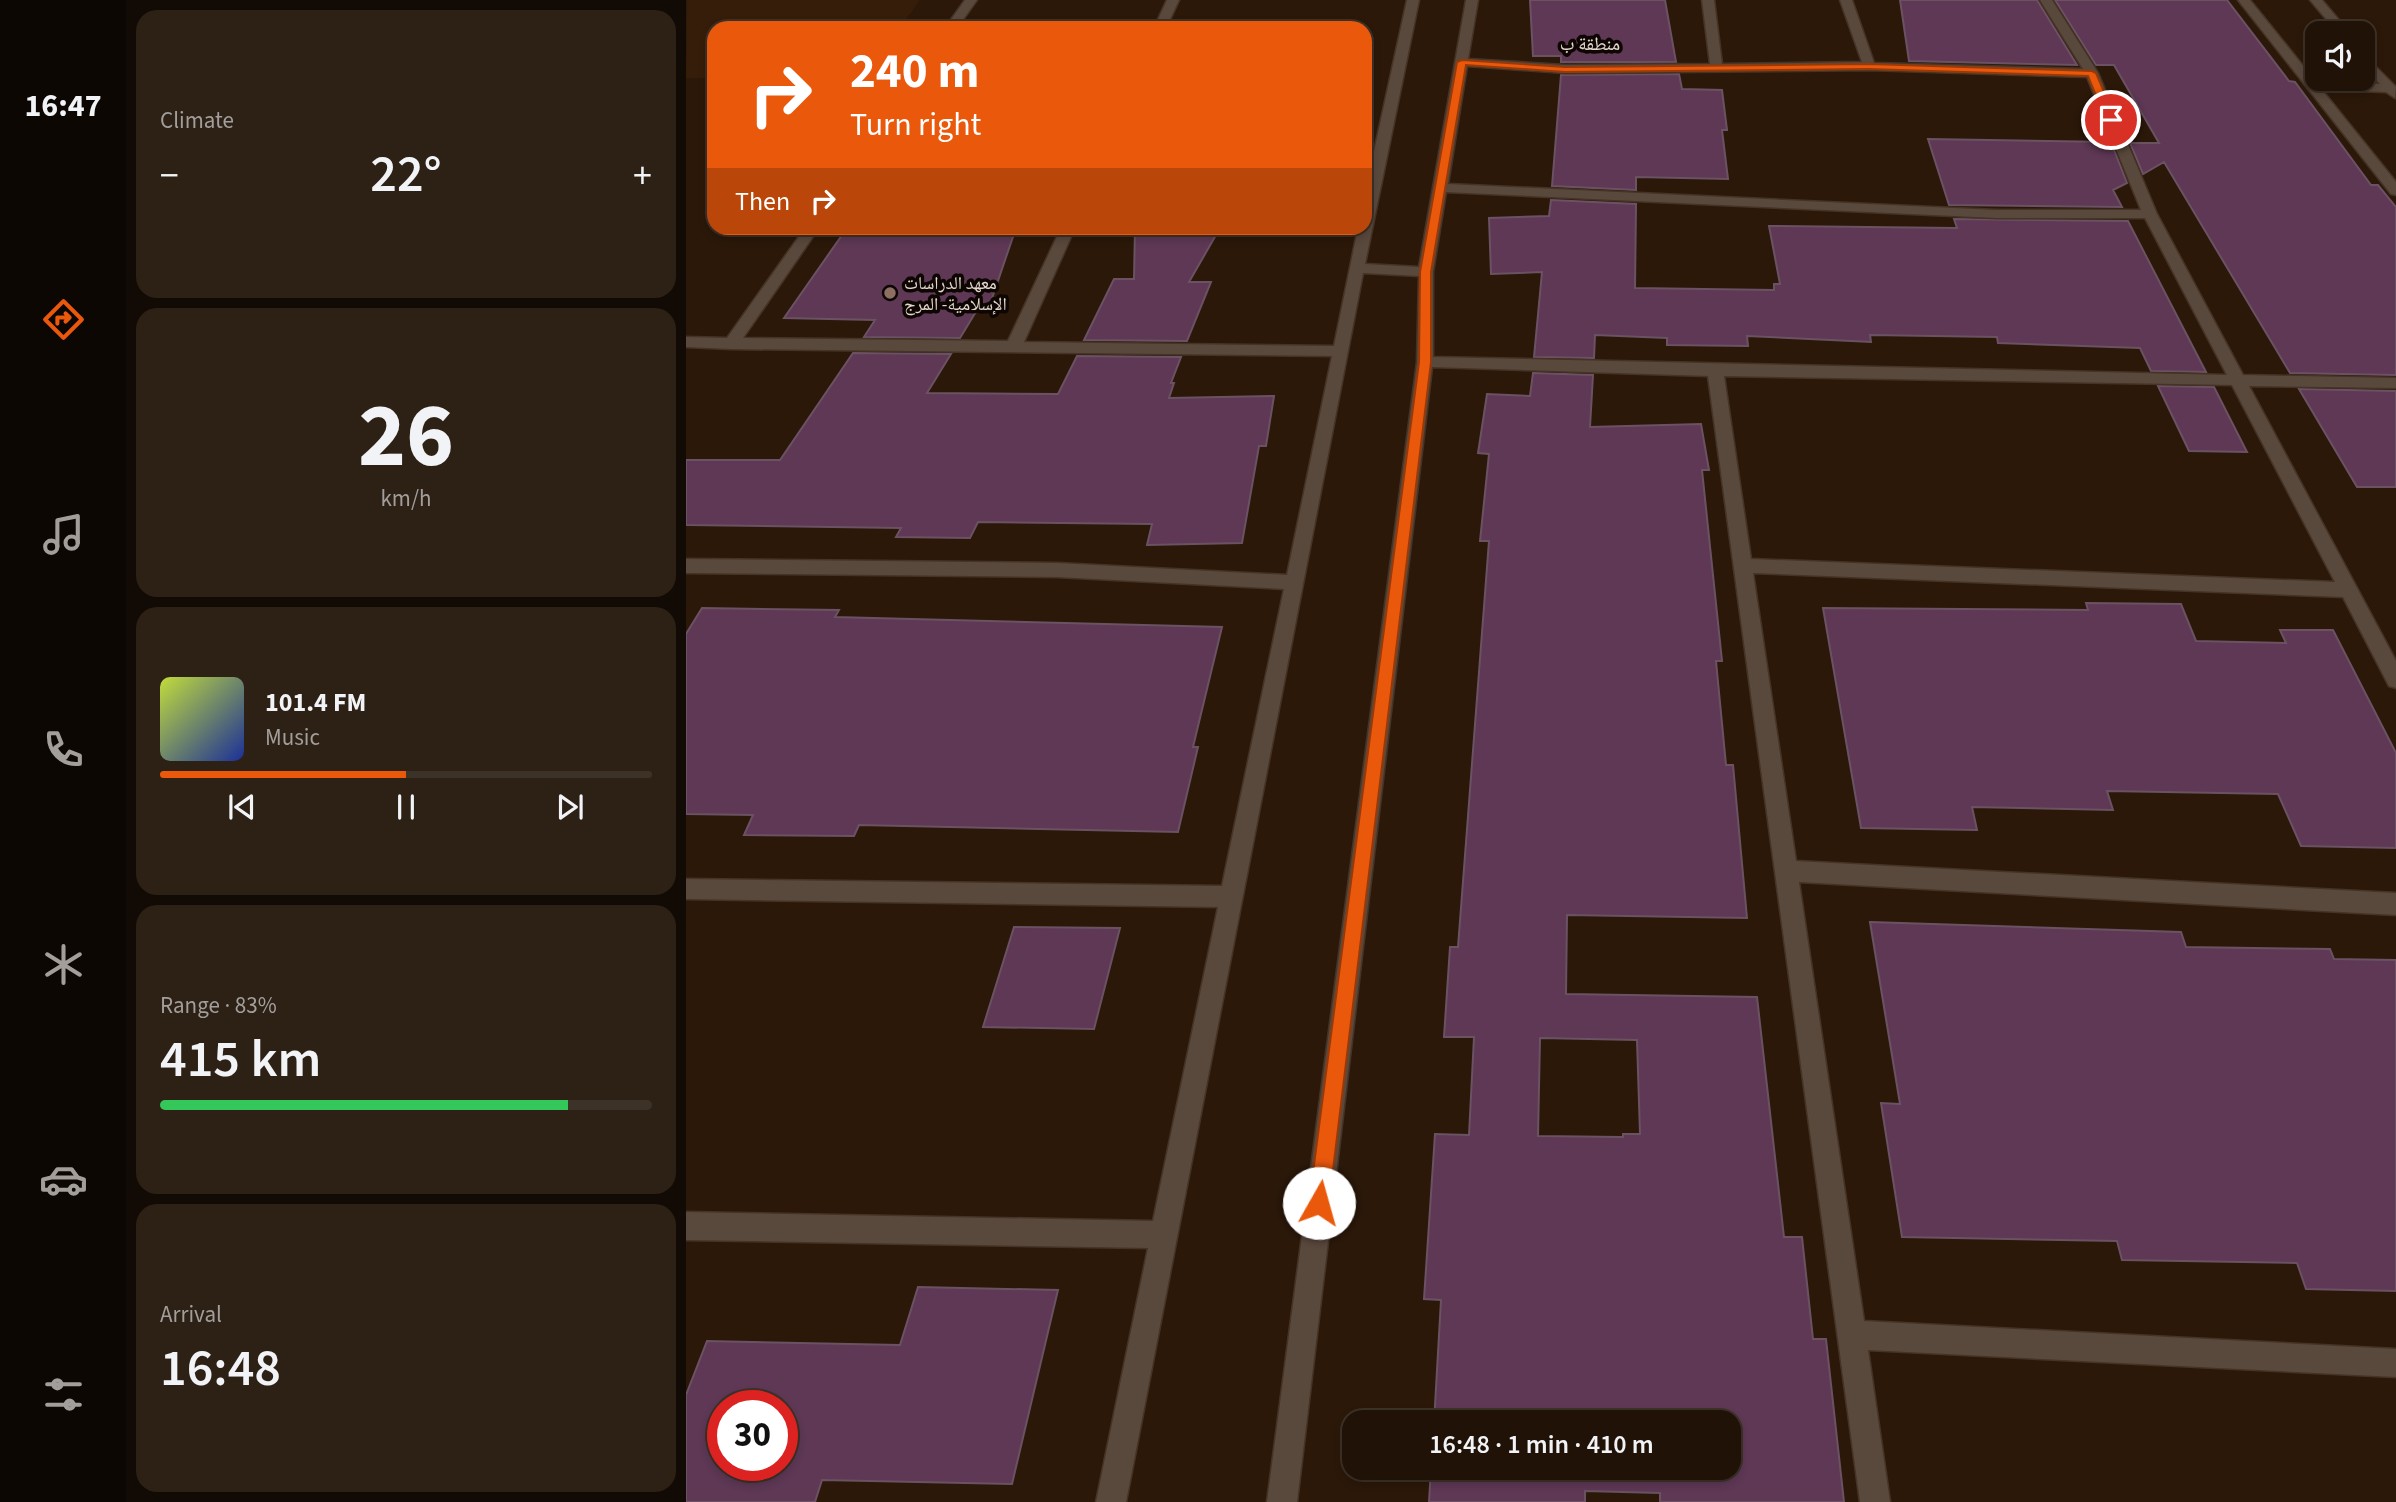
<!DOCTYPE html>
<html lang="en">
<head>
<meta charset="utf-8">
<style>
  body { margin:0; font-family:"Source Sans 3","Noto Naskh Arabic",sans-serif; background:#2d2015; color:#f1f3f6; height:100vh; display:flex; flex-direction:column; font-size:26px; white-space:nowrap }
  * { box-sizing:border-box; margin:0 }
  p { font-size:23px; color:#a29e9b }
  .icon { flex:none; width:38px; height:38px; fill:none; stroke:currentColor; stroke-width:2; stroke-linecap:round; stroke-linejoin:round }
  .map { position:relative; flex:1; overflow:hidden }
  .details { display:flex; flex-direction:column; gap:10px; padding:10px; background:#120a04; width:560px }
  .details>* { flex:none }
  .guide { position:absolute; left:21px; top:21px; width:665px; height:214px; border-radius:21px; box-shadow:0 4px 10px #0003,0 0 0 2px #3d3228; background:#ea580c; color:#fff; overflow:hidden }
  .controls { position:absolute; left:1619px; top:21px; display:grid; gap:14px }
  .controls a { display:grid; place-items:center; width:70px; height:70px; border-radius:14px; background:#201207; box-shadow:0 4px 10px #0003,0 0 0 2px #3d3228; font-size:35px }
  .speed { position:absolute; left:21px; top:1390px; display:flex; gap:14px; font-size:35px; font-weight:700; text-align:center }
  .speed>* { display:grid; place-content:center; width:91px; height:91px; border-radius:50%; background:#201207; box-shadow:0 4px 10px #0003,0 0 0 2px #3d3228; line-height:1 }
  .speed .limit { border:10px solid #d22; background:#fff; color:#111 }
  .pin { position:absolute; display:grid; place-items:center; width:60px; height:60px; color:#fff; margin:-30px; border:4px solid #fff; border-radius:50%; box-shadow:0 2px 7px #0007 }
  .me { position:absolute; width:77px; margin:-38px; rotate:7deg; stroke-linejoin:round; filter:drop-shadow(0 0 5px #0008) }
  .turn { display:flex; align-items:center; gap:24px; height:147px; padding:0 28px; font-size:32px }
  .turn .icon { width:91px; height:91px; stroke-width:2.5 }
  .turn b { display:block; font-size:49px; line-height:60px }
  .then { display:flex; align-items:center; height:66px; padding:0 28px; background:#0003; gap:14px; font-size:26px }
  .big { font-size:52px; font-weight:600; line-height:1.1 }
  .details .widget { flex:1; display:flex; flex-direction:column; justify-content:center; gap:10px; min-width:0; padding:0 24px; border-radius:21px; background:#2d2015 }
  .details .dial { align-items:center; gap:0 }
  .dial b { font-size:91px; line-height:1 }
  .song { display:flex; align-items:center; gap:21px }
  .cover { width:84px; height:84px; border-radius:10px; background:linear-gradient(135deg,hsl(70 70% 55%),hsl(230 70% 35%)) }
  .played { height:7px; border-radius:4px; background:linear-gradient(90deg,#ea580c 50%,#3d3228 50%) }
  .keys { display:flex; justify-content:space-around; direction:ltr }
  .heat { display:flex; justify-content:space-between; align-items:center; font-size:38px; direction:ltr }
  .charge { height:10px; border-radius:5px; background:linear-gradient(90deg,#34c759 83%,#3d3228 0) }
  .trip { position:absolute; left:656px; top:1410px; width:399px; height:70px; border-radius:21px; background:#201207; box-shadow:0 4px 10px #0003,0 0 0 2px #3d3228; font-weight:600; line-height:70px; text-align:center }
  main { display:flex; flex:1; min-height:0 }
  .tab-bar { display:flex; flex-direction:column; width:126px; justify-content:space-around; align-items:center; background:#0d0703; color:#a29e9b }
  .tab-bar .icon { width:49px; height:49px }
  .tab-bar .selected { color:#ea580c }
  .tab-bar b { font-size:32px; color:#f1f3f6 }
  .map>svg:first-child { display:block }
  .built { fill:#361d09 }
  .building { fill:#5e3855; stroke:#6a5263; stroke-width:2; fill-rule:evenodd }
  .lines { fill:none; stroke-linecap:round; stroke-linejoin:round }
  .minor-casing { stroke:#453325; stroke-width:3 }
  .minor { fill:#59483c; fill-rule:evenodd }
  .route { fill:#ea580c; stroke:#983908; stroke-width:2 }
  .education-dot { fill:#8d6e63; stroke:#0d0602; stroke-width:2.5 }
  .labels { text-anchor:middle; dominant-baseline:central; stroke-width:7; stroke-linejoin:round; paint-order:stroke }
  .far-poi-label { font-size:18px; fill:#e6d8cf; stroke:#0d0602; text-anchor:start }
  .far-neighbourhood-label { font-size:19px; fill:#e6d8cf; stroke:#0d0602 }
</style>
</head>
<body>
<main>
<nav class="tab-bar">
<b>16:47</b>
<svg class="icon selected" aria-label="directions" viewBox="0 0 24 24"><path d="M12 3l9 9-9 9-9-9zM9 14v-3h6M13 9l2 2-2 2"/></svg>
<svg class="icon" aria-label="music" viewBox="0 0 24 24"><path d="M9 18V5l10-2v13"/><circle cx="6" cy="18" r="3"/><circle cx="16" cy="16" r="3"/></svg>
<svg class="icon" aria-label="phone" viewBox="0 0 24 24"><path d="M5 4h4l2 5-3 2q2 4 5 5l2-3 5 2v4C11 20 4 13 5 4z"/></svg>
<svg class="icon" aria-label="climate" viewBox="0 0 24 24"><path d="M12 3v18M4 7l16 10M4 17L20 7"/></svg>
<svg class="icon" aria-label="car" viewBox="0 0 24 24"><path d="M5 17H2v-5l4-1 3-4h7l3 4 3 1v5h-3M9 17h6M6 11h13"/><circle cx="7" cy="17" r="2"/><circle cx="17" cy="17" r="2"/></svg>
<svg class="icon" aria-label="filters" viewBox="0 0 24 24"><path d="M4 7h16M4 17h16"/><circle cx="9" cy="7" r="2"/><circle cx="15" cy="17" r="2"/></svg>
</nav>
<section class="details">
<div class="widget"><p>Climate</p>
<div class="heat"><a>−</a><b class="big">22°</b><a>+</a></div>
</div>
<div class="widget dial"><b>26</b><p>km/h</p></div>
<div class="widget">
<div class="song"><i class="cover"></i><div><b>101.4 FM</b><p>Music</p></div></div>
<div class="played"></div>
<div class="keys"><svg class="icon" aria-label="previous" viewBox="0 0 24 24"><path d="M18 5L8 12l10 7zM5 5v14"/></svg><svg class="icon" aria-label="pause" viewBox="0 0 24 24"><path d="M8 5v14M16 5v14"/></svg><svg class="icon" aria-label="next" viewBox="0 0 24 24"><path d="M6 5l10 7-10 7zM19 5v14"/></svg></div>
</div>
<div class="widget"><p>Range · 83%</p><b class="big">415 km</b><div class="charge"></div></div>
<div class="widget"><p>Arrival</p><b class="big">16:48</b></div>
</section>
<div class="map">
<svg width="1710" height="1502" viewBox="0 0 1710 1502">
  <rect width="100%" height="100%" fill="#2b1809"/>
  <path class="built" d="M234,0L214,28H28V78H0L1,0Z"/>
  <path class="building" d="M844,0H979L990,62H875V56H847Z
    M1214,0H1351L1391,65L1223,61Z
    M1369,0H1541L1603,81L1609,82L1685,185H1692L1710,207V375L1604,373L1478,162L1457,174L1444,143H1473L1428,65H1410Z
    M993,74L996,89L1036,90L1041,130H1036L1042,179L950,177V190L866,186L875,75Z
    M1242,139L1425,142L1441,183L1427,190L1436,207L1263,205Z
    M865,200L950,204L949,288L1088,290V284H1094L1083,226L1271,228L1268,219L1442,221L1520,372L1465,371L1454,348L1312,343L1311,337L1184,335L1185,342L1061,336L1062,346L981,345V338L909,335L908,358L848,357L856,272L805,274L803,218L863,216Z
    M161,228H330L302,310H291L274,338L178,337L189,320L98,318Z
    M449,228H534L503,282H525L501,341L398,340L428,279H448Z
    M167,353L265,354L241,393L372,394L391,356L495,357L485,383H488L483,398L588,396L580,446H573L556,543L461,545L466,524L292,522L284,538L210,537L215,528L0,525V460H94Z
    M847,373L907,375L904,427L1015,424L1023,470H1016L1036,661H1030L1040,765H1047L1061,918L881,915L880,994L1071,997L1098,1237H1116L1127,1339H1140L1158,1502H974V1493L899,1491V1502H743L745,1468H1043V1423H748L755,1300L738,1299L749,1134L783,1135L788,1037H758L764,947H772L803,541H794L803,454L792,453L801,394L844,396ZM854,1038L951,1040L954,1134H937V1137L852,1136Z
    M1472,386L1528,387L1561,452L1503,451Z
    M1613,389L1710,391V487H1671Z
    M1400,603L1495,604L1510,641L1600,643L1594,630H1647L1710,753V848L1615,846L1592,794L1421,791L1427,810L1286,807L1291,830L1175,828L1137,608L1402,610Z
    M16,608L153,610L149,617L536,627L507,747H512L492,832L173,825L168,836L58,835L67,815L0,814V634Z
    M1184,922L1495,932L1500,947L1644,949L1648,959L1710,960V1291L1620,1289L1611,1263L1436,1260L1431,1241L1216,1237L1195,1103L1214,1104Z
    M328,927L434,928L408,1029L297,1027Z
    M232,1287L372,1290L326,1484L136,1480L129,1502H0V1395L21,1341L214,1345ZM37,1405H96V1465H37Z"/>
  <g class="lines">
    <defs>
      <path id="minor" d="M279,0H291L271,28H259Z
        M481,0H493L480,28H468Z
        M721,0H733L679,264L733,267L780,0H792L782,59L879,65L1024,64L1016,0H1028L1036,64L1176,62L1154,0H1166L1188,63L1397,69L1354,0H1366L1412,73L1471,214L1557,375L1710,378V388L1563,386L1710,661V688L1703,686L1657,597L1067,573L1110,861L1710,893V915L1113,882L1178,1321L1710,1349V1377L1182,1350L1204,1502H1174L1022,376L746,367L611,1502H581L731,362L733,276L677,273L440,1502H410L462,1248L0,1240V1212L467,1221L532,907L0,899V879L536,886L598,589L371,577L0,573V559L371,563L601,575L646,356L45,349L0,347V337L41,338L119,228H133L57,338L322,341L375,228H389L338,342L648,346L672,228H679V193ZM781,66L879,73L1183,70L1401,77L1455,210H1310L762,184ZM760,192L1310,218H1459L1541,375L747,357V272ZM1038,376L1546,385L1649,582L1065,559Z
        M1552,0H1564L1630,82L1694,84L1676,64V53L1710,87L1709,98L1700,92L1636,90L1710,182V195L1705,194Z
        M1624,0H1636L1664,33H1652Z"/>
    </defs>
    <use href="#minor" class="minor-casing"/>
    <use href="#minor" class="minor"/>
  </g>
  <path class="route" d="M776,60L879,67L1183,64L1406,71L1410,73L1430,120L1425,123L1420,120L1402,76L1183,69L879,72L780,65L745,272V362L643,1203L640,1211L633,1213L626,1211L623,1203L733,362L734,272L771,62Z"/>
  <circle class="education-dot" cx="204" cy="293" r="7"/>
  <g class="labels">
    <g class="far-poi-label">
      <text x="218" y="283">معهد الدراسات<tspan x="218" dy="21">الإسلامية- المرج</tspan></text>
    </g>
    <g class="far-neighbourhood-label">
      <text x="904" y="44">منطقة ب</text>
    </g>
  </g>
</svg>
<div class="controls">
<a><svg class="icon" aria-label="sound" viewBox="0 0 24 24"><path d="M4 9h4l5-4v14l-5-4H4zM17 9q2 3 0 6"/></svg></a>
</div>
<div class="speed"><div class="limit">30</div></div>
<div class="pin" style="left:1425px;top:120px;background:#d93025"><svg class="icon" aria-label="arrive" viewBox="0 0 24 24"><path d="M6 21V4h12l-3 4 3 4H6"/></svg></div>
<svg class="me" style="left:633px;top:1203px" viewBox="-20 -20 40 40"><circle r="19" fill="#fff"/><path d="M0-13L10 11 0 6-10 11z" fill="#ea580c"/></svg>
<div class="trip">16:48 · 1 min · 410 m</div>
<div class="guide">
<div class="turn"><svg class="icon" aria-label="right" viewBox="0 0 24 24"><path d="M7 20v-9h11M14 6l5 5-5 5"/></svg><div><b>240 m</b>Turn right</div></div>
<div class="then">Then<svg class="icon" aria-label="right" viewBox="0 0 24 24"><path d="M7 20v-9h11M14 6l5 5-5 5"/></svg></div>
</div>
</div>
</main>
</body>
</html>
